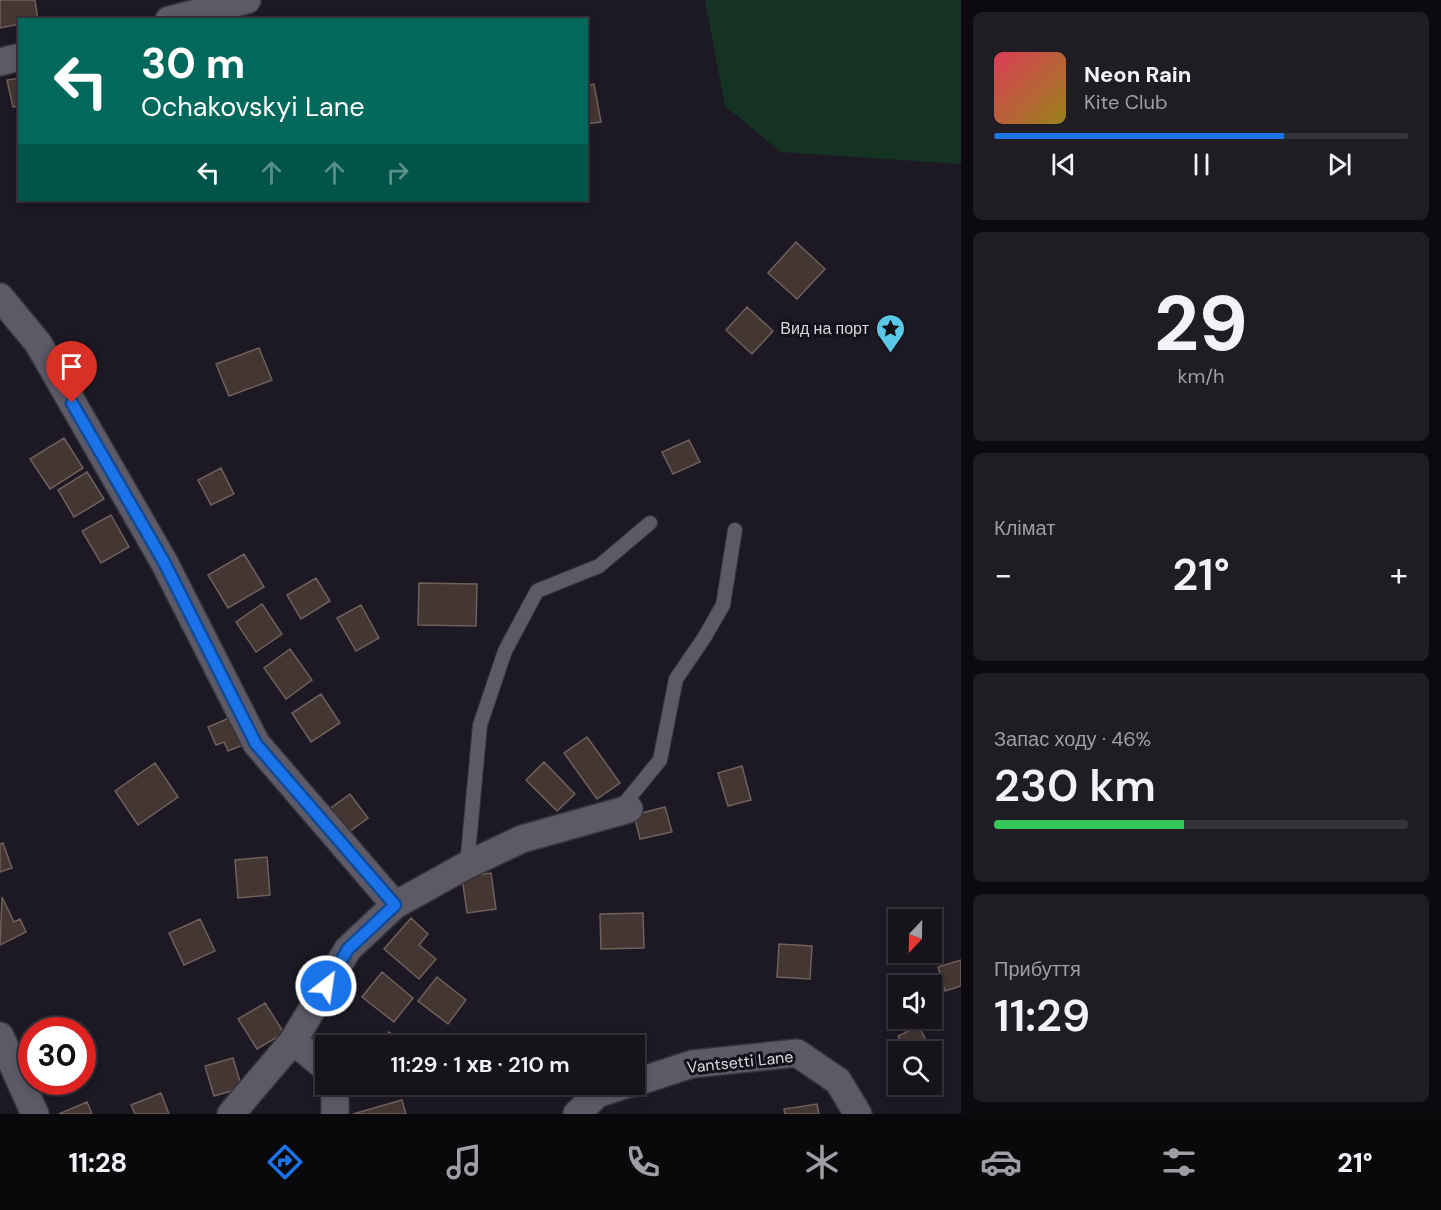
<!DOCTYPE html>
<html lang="uk">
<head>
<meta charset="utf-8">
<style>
  body { margin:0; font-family:"DM Sans",sans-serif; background:#1f1c24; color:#f1f3f6; height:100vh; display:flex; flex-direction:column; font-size:22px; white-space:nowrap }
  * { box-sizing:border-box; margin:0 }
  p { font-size:20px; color:#9e9ea3 }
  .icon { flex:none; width:33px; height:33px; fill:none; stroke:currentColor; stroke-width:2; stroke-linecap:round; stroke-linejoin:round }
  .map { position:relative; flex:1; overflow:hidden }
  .drawer { display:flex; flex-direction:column; gap:12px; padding:12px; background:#0c0a0f; width:480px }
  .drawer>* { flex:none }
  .hud { position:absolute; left:18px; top:18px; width:570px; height:183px; border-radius:0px; box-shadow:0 3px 9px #0003,0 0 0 2px #35323a; background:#00695c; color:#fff; overflow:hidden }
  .needle { width:39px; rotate:202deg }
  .fabs { position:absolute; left:888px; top:909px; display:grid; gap:12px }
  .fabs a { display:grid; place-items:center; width:54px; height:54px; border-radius:0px; background:#16131b; box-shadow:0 3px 9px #0003,0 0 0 2px #35323a; font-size:30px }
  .speed { position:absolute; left:18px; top:1017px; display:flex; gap:12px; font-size:30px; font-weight:700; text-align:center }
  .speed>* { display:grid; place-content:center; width:78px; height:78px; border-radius:50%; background:#16131b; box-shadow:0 3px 9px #0003,0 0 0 2px #35323a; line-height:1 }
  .speed .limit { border:9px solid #d22; background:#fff; color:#111 }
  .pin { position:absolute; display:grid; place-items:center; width:51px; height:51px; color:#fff; margin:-62px -26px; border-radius:50% 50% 50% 0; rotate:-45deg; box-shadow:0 0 6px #0007 }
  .pin .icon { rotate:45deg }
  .me { position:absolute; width:66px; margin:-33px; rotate:30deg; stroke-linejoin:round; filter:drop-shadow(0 0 4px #0008) }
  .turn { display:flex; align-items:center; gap:21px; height:126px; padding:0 24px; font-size:27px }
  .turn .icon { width:78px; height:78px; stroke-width:2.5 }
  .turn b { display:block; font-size:42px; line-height:51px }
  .lanes { display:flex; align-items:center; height:57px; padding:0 24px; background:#0003; justify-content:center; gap:30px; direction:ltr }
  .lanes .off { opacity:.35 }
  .big { font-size:45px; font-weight:600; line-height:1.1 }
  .drawer .card { flex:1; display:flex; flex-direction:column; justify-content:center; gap:9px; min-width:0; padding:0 21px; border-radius:9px; background:#1f1c24 }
  .drawer .dial { align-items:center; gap:0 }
  .dial b { font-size:78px; line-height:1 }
  .song { display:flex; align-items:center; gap:18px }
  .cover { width:72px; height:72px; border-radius:9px; background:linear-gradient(135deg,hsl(350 70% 55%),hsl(50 70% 35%)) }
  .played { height:6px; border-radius:3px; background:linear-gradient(90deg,#1a73e8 70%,#35323a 70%) }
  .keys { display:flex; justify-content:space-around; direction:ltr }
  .heat { display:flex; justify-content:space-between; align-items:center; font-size:33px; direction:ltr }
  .charge { height:9px; border-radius:4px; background:linear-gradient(90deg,#34c759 46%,#35323a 0) }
  .trip { position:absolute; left:315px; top:1035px; width:330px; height:60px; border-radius:0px; background:#16131b; box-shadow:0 3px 9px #0003,0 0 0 2px #35323a; font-weight:600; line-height:60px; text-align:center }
  .tabs { display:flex; height:96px; justify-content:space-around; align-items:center; background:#09080b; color:#9e9ea3 }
  .tabs .icon { width:42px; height:42px }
  .tabs .on { color:#1a73e8 }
  .tabs b { font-size:27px; color:#f1f3f6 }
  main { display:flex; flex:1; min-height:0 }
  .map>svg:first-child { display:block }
  .green { fill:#153323 }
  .building { fill:#443632; stroke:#6f605b; stroke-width:1.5 }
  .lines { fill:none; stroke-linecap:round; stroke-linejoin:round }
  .service-casing { stroke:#35333b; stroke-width:16 }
  .minor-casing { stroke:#35333b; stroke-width:30 }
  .service { stroke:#5d5966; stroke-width:14 }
  .minor { stroke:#5d5966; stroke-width:27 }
  .route-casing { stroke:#114b97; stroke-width:15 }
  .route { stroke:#1a73e8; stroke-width:10 }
  .labels { text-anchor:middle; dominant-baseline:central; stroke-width:6; stroke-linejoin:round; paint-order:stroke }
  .poi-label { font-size:16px; fill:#d9d7de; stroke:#14101a; text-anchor:end }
  .street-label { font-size:16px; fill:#d9d7de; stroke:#14101a }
</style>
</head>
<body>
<main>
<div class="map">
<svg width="961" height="1114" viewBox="0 0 961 1114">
  <rect width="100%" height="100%" fill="#1d1924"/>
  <path class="green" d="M705,0H961V164L781,152L725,106Z"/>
  <path class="building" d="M0,0H35L38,20H20V24L0,28Z
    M20,78V106L13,107L7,80Z
    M594,84L601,122L586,124V86Z
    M796,242L825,269L797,299L768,273Z
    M747,307L773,331L752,354L726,330Z
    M259,348L272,380L229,396L216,364Z
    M64,438L83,468L50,489L30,459Z
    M689,440L700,462L673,474L662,452Z
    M221,468L234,494L211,505L198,480Z
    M87,472L104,499L74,517L58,490Z
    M111,515L129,547L101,563L82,531Z
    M244,554L264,587L228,608L208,575Z
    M316,578L330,601L301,619L287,595Z
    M419,583L477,584L476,626L418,625Z
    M262,604L282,634L256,652L236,622Z
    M361,605L379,638L356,651L337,618Z
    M290,649L312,680L286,699L264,668Z
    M321,694L340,723L311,742L292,713Z
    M234,716L245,744L228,751L224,742L216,745L208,727Z
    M587,737L620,783L597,799L564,753Z
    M544,762L575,794L557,811L526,780Z
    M155,763L178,797L138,825L115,791Z
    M742,766L751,800L728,806L718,773Z
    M350,794L368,818L342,837L324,813Z
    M665,807L672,832L640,839L634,815Z
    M3,843L12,868L0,872V844Z
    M267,857L270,895L238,898L235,860Z
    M491,873L496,909L467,913L462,877Z
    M2,897L14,922L20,919L26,932L0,945Z
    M643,913L644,948L601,949L600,914Z
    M411,918L428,934L419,945L436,959L419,979L384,949Z
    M200,919L215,951L184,965L169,933Z
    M779,944L812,946L810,979L777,977Z
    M961,960V986L945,991L938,967Z
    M382,972L413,998L394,1022L362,997Z
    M437,977L466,1000L448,1024L418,1001Z
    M265,1003L284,1033L257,1049L238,1019Z
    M919,1026L931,1051L906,1052L898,1036Z
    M389,1032L409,1046H379Z
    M233,1058L242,1088L214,1096L205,1066Z
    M44,1082H75L49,1093Z
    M161,1093L169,1114H135L131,1105Z
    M402,1100L406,1114H353Z
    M87,1102L92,1114H59Z
    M817,1104L819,1114H785L784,1109Z"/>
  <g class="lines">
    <defs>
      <path id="service" d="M620,809L660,760L676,679L704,638L723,605L735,530
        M467,865L480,725L505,651L537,591L599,566L650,523"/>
      <path id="minor" d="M169,20L247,0
        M0,62L20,57
        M0,297L38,343L164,562L256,743L395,905
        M0,1036L35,1114
        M293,1041L326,1068
        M634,1083L692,1064L797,1053L838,1081L858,1114
        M231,1114L293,1041L348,949L395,905L467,865L522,839L629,809
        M335,1114V1084
        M577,1114L597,1094L628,1084"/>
    </defs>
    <use href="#service" class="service-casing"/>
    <use href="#minor" class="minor-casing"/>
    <use href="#service" class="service"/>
    <use href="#minor" class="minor"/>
  </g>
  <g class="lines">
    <defs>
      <path id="route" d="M72,403L164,562L256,744L395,905L348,949L326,986"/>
    </defs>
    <use href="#route" class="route-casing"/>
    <use href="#route" class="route"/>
  </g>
  <defs>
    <symbol id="sight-pin" viewBox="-11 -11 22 30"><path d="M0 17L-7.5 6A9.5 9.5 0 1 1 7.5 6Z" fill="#5bc8e7" stroke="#14101a"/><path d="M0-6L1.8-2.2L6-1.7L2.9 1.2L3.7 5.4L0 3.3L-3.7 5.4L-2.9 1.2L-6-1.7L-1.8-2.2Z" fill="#111"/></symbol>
  </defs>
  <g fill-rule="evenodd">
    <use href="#sight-pin" x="874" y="312" width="33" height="45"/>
  </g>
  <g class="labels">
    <g class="poi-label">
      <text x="869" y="328">Вид на порт</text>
    </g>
    <g class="street-label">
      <text transform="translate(740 1062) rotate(-6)">Vantsetti Lane</text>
    </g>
  </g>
</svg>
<div class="fabs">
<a><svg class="needle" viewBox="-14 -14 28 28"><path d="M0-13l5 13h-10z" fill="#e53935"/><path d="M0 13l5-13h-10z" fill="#9e9ea3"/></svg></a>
<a><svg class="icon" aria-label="sound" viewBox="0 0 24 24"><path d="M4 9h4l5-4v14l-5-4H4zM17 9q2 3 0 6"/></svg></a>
<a><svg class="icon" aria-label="search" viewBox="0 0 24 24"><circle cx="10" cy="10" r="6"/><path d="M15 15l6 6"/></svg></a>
</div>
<div class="speed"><div class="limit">30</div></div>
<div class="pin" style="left:72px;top:403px;background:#d93025"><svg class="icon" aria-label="arrive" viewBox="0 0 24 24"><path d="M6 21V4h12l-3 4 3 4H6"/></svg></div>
<svg class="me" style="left:326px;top:986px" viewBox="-20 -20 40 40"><circle r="17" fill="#1a73e8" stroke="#fff" stroke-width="3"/><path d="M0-11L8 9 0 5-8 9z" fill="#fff"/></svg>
<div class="trip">11:29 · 1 хв · 210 m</div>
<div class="hud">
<div class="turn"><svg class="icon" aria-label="left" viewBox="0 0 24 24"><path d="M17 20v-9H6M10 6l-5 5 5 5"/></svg><div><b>30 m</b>Ochakovskyi Lane</div></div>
<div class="lanes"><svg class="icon" aria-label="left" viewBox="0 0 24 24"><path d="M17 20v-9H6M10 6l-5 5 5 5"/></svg><svg class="icon off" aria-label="ahead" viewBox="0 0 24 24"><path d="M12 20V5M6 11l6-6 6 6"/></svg><svg class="icon off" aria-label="ahead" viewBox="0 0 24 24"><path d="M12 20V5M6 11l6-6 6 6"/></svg><svg class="icon off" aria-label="right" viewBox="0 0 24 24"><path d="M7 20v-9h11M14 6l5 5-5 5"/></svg></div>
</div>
</div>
<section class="drawer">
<div class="card">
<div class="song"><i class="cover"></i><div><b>Neon Rain</b><p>Kite Club</p></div></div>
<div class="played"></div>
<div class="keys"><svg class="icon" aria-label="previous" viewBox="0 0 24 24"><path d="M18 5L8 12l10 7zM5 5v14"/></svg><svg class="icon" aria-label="pause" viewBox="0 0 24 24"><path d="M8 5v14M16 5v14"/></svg><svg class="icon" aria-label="next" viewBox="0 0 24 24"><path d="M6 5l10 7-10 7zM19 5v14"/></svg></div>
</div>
<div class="card dial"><b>29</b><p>km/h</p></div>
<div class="card"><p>Клімат</p>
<div class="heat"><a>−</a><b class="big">21°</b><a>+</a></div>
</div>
<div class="card"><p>Запас ходу · 46%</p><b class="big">230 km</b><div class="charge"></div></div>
<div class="card"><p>Прибуття</p><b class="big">11:29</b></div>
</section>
</main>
<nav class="tabs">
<b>11:28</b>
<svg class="icon on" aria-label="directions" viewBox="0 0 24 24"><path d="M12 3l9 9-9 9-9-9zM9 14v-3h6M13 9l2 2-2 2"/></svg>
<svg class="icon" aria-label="music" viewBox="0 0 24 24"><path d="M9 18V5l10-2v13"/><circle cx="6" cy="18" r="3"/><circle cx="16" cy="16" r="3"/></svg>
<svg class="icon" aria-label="phone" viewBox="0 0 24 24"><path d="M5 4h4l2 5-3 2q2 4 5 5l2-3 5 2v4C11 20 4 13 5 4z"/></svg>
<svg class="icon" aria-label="climate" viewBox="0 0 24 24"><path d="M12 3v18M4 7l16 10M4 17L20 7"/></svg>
<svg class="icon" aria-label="car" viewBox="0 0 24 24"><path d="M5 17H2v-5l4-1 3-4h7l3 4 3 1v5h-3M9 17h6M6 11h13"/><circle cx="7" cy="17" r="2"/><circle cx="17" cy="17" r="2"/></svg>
<svg class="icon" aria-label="filters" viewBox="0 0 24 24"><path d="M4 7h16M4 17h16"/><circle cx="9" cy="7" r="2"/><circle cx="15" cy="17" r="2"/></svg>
<b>21°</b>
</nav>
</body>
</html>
